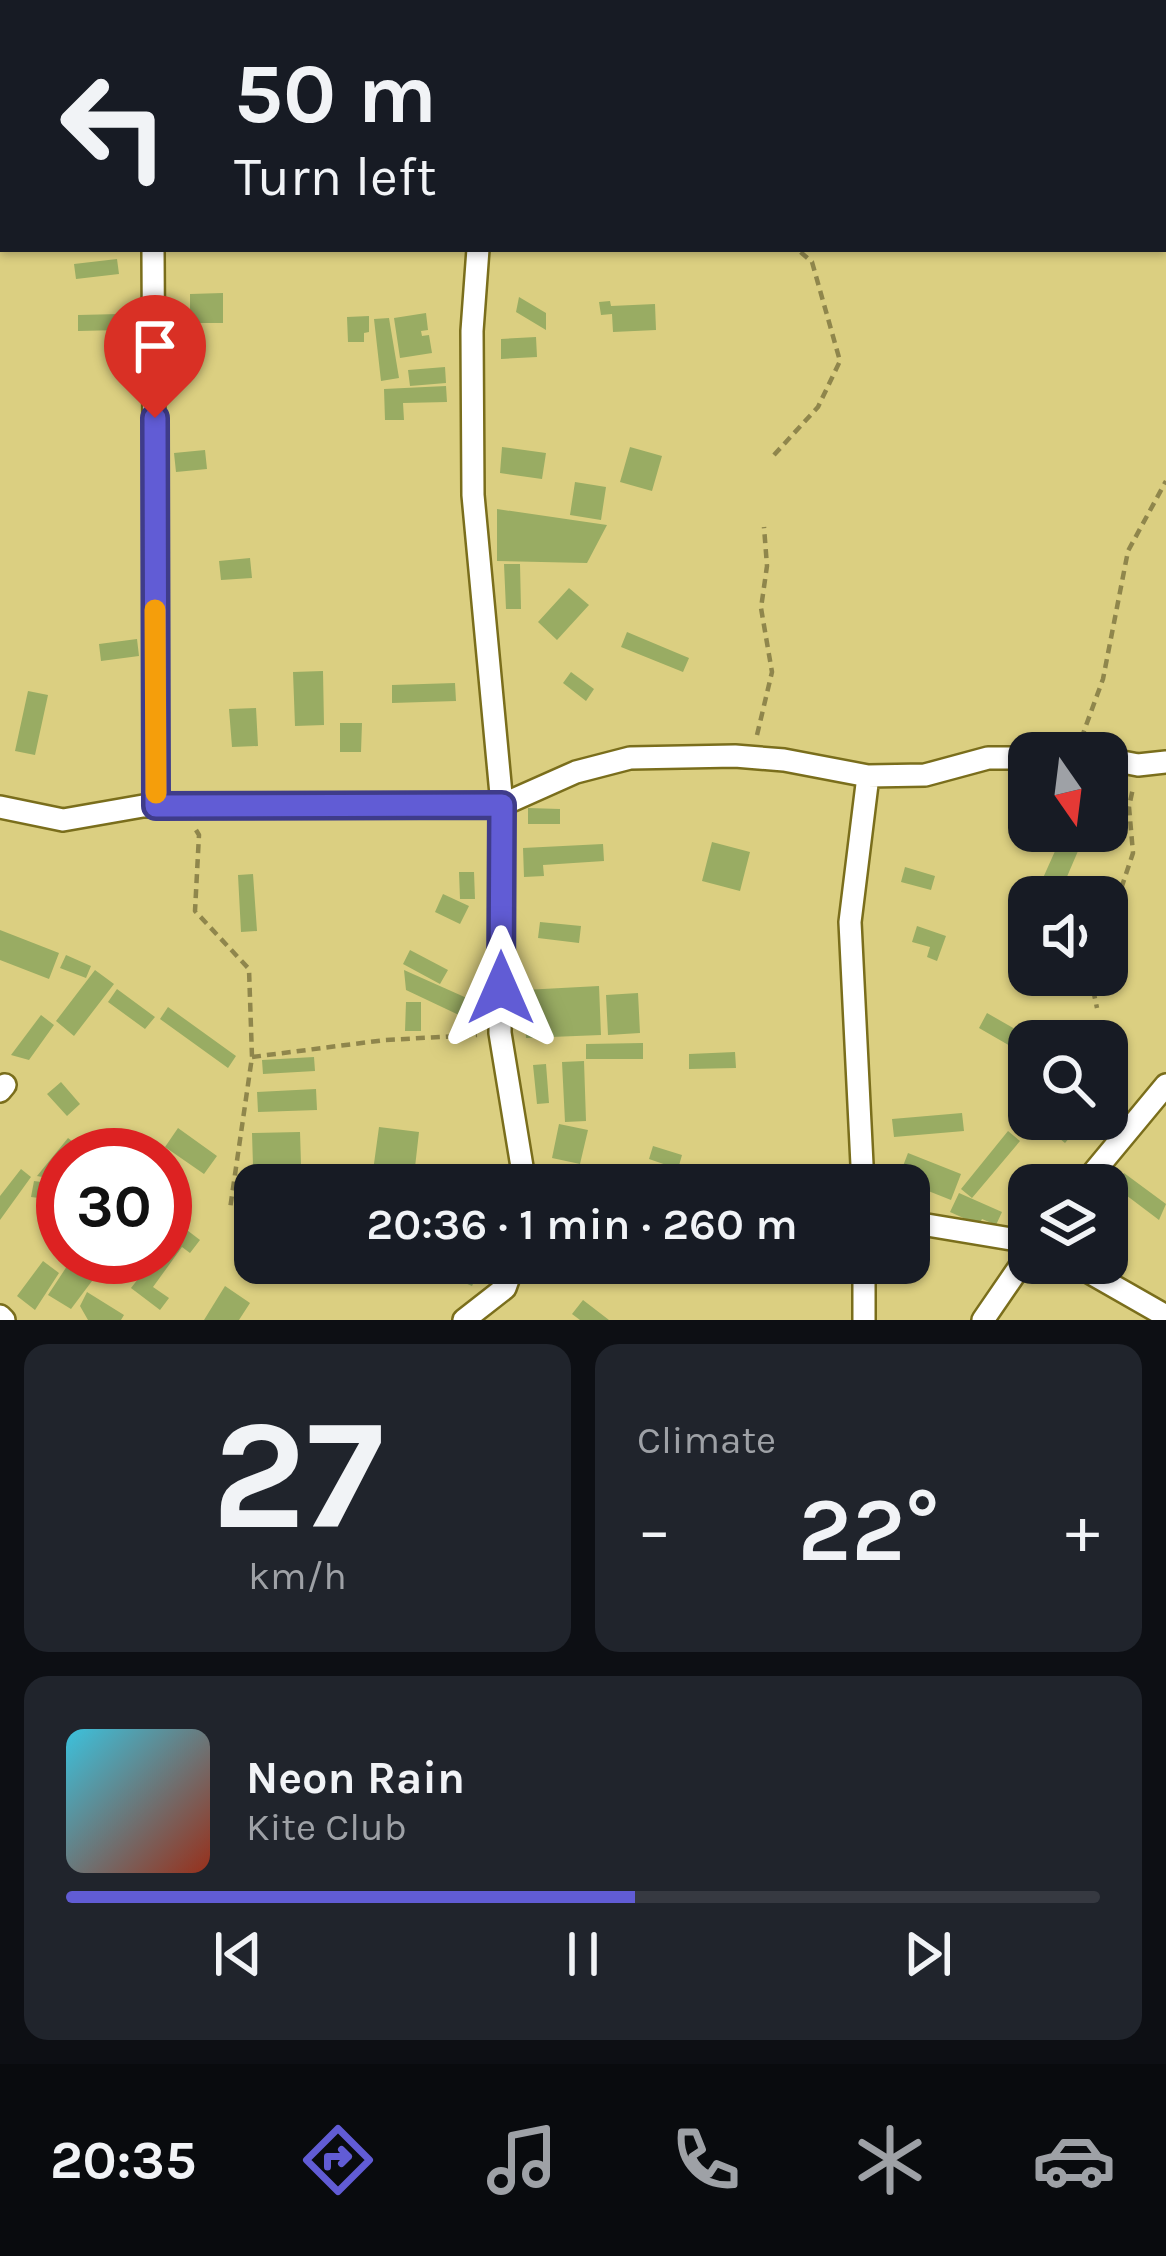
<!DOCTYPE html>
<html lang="en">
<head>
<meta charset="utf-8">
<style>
  body { margin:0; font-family:Karla,sans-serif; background:#20242c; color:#f1f3f6; height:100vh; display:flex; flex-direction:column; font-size:45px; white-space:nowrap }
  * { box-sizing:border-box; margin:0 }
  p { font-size:39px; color:#9ea1a6 }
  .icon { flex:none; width:66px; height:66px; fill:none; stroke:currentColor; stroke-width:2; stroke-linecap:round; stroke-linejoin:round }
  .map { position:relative; height:1320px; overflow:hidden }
  .side { display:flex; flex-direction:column; gap:24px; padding:24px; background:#0d0f14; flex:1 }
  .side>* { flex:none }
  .top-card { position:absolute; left:0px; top:0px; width:1167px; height:252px; box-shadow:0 3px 9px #0004; background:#171b24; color:#f1f3f6; overflow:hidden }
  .needle { width:78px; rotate:166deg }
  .buttons { position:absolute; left:1008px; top:732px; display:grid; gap:24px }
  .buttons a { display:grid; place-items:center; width:120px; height:120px; border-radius:24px; background:#171b24; box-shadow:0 3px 9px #0004; font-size:60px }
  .speed { position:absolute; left:36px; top:1128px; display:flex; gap:24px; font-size:60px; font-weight:700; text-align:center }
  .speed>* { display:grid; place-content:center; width:156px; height:156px; border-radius:50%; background:#171b24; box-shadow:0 3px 9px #0004; line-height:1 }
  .speed .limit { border:18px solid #d22; background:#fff; color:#111 }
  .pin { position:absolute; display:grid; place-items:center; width:102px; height:102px; color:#fff; margin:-123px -51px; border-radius:50% 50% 50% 0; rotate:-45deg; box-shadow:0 0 12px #0007 }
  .pin .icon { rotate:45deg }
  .me { position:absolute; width:132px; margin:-66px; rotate:0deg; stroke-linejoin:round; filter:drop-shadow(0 0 9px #0008) }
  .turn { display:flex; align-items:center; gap:42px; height:252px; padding:0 36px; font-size:54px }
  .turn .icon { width:156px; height:156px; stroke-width:2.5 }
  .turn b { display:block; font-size:84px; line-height:102px }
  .big { font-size:90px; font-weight:600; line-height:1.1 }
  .side .card { flex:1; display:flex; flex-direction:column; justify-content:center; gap:18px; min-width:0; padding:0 42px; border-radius:24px; background:#20242c }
  .side .dial { align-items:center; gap:0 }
  .dial b { font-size:156px; line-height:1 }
  .song { display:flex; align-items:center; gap:36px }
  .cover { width:144px; height:144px; border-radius:18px; background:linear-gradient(135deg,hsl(190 70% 55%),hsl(10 70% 35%)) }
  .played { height:12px; border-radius:6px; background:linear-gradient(90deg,#615cd5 55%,#363941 55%) }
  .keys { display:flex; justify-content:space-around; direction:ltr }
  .heat { display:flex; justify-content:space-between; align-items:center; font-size:66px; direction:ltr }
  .side .tiles { flex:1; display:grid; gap:24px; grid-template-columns:1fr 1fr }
  .card:last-child { grid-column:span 2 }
  .trip { position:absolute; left:234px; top:1164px; width:696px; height:120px; border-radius:24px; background:#171b24; box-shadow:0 3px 9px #0004; font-weight:600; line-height:120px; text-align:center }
  .tab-bar { display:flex; height:192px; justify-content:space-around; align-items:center; background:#090b0e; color:#9ea1a6 }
  .tab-bar .icon { width:84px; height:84px }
  .tab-bar .current { color:#615cd5 }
  .tab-bar b { font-size:54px; color:#f1f3f6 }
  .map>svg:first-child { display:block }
  .building { fill:#99ac63 }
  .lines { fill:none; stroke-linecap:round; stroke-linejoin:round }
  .minor-casing { stroke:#7a6e1c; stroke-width:26 }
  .path { stroke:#8f864c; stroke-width:4.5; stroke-dasharray:9 6; stroke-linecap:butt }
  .minor { stroke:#fff; stroke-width:21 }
  .route-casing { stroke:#3f3c8a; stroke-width:30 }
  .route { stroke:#615cd5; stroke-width:21 }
  .slow { stroke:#f59e0b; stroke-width:21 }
</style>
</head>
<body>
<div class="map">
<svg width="1166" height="1320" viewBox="0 0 1166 1320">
  <rect width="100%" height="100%" fill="#dbcf81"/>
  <path class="building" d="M117,259L119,274L76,279L74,264Z
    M223,293V323H190V294Z
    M519,297L546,313V330L516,312Z
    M610,301L611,306L655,304L656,330L613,332L612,314L601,315L599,302Z
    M426,313L428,330L421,331L422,336L429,335L432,353L400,358L394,318Z
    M120,314V330L78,331V315Z
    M369,316V332L364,333V342H348L347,317Z
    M389,318L399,378L381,381L374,319Z
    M536,337L537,357L501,359V339Z
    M445,367L446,383L410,386L408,370Z
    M446,386L447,402L403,403L404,420H385L384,389Z
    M502,447L546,453L542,479L500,473Z
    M630,447L662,456L652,491L620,482Z
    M205,450L207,469L176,472L174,453Z
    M575,482L606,487L601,520L570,515Z
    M497,509L607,525L587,563L497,561Z
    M250,558L252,578L221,580L219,561Z
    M504,564H520L521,609H506Z
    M569,588L589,605L557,640L538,622Z
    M627,632L689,658L683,672L621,647Z
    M137,639L139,656L101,661L99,644Z
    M323,671L324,725L295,726L293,672Z
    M571,672L594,689L586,701L563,683Z
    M455,683L456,701L392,703V685Z
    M28,691L48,695L35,755L15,751Z
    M256,708L258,746L232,747L229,709Z
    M340,723H362L361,752H340Z
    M528,808L560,809V824H528Z
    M1064,831L1084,837L1063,886L1043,878Z
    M712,842L750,852L740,891L702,881Z
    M603,844L604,861L543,865L544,876L524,877L523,848Z
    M905,867L935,876L931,890L901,882Z
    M459,872H474L475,899H460Z
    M253,874L257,931L241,932L238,875Z
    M443,894L469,906L460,924L435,912Z
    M540,922L581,926L579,943L538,938Z
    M917,926L946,936L937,961L927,957L930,947L912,942Z
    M0,930L59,953L49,979L0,960Z
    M410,950L448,970L440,984L403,964Z
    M66,955L91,966L86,978L60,968Z
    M95,970L114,984L74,1036L56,1021Z
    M404,970L469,999L461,1016L406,990Z
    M599,986L601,1035L526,1038L524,990Z
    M117,989L155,1017L145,1029L108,1002Z
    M638,993L640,1033L608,1035L606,995Z
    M406,1002H421V1031H405Z
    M168,1007L236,1056L228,1068L160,1019Z
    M987,1013L1036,1041H1029V1057L979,1028Z
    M41,1015L54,1025L29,1060L11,1055Z
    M643,1043V1059H586V1044Z
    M735,1052L736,1068L689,1069V1054Z
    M314,1057L315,1071L263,1074L262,1060Z
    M584,1061L586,1121L565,1122L562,1062Z
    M546,1064L549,1103L537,1104L533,1065Z
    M61,1082L80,1104L67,1116L47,1094Z
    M316,1089L317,1110L258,1112L257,1092Z
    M962,1113L964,1131L894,1137L892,1119Z
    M1036,1119H1080L1083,1122L1065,1143Z
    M559,1124L588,1130L580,1164L552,1158Z
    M379,1127L419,1132L414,1176L373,1171Z
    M178,1128L217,1156L204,1174L165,1147Z
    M1008,1131L1020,1141L972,1198L961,1189Z
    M300,1132L301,1164L253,1166L252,1133Z
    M68,1138L90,1155H63V1181L37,1176Z
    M653,1146L682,1155L678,1169L649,1159Z
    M908,1153L961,1174L951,1200L898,1179Z
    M21,1169L31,1177L0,1220V1196Z
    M256,1172L330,1178L329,1185H254Z
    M1124,1173L1166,1204L1159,1220L1114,1186Z
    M34,1181L63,1185V1201L31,1197Z
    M959,1193L1002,1212L996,1225L982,1219L979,1225L950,1212Z
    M179,1224L200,1240L190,1253L182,1247L153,1287L169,1298L160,1310L131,1288L155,1257H165V1243Z
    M73,1257L98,1273L71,1309L48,1295Z
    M43,1261L59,1273L35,1310L17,1296Z
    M447,1263L478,1273L472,1286L442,1273Z
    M225,1286L250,1303L239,1320H204Z
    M87,1292L124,1315L121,1320H88L80,1306Z
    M583,1300L609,1320H580L572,1314Z"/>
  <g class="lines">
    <defs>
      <path id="minor" d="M139,0V3
        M153,249L156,806
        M478,249L472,331L473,495L502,805L500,1033L525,1185
        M1107,759L1138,765L1166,762
        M0,807L63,820L143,806L502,805L576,772L630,758L735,756L784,760L868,776L925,775L988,758H1029
        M0,1091L5,1085
        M863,1185L850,922L868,776
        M1083,1185L1166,1085
        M909,1222L1029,1242
        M1073,1263L1166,1316
        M0,1316L4,1320
        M464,1320L505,1288L514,1263
        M864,1320V1263
        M983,1320L1029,1253"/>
    </defs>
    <use href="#minor" class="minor-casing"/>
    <path class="path" d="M802,0L804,3
      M774,455L818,407L840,361L812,262L797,249
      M757,735L772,672L761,608L767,566L764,527
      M1076,753L1103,679L1128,551L1166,481
      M196,830L199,835L195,911L249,969L252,1057L230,1209
      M1107,931L1133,853L1129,807L1133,788
      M1090,975L1097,1008
      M252,1057L385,1040L477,1035"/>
    <use href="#minor" class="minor"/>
  </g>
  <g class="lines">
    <defs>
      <path id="route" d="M155,418L156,806L502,805L501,988"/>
    </defs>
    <use href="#route" class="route-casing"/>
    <use href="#route" class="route"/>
    <path class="slow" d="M155,610L156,793"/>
  </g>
</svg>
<div class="buttons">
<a><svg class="needle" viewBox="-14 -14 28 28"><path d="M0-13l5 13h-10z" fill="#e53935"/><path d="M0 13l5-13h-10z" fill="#9ea1a6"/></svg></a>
<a><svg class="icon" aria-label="sound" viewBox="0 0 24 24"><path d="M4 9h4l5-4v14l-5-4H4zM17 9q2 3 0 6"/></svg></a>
<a><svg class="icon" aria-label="search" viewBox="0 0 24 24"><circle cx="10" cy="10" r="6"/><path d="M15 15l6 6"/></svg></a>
<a><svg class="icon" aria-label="layers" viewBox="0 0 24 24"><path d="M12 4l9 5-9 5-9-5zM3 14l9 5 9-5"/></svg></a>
</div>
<div class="speed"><div class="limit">30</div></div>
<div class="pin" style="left:155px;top:418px;background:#d93025"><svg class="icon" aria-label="arrive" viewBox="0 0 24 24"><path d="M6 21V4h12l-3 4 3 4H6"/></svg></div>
<svg class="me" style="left:501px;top:988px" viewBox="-20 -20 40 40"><path d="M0-17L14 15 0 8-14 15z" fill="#615cd5" stroke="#fff" stroke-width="4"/></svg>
<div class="trip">20:36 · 1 min · 260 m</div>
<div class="top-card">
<div class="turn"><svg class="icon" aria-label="left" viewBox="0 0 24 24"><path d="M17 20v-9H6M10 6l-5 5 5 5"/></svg><div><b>50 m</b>Turn left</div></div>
</div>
</div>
<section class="side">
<div class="tiles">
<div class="card dial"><b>27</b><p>km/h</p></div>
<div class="card"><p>Climate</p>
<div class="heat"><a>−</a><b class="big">22°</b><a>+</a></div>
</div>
<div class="card">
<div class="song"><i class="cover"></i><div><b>Neon Rain</b><p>Kite Club</p></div></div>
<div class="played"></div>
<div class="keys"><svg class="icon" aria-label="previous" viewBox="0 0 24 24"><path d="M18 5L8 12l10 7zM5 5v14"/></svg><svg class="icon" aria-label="pause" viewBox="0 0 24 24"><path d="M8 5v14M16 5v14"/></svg><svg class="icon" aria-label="next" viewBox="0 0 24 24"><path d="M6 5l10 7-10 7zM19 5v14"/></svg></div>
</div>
</div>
</section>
<nav class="tab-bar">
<b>20:35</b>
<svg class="icon current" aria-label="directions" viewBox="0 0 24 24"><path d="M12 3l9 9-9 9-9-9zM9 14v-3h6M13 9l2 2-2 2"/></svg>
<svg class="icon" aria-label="music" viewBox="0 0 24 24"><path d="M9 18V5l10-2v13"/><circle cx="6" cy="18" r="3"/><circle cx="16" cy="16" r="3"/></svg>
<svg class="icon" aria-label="phone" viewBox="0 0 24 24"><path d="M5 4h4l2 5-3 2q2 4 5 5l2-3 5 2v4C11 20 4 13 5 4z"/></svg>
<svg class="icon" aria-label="climate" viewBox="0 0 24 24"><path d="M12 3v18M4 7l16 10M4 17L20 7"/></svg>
<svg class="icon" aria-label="car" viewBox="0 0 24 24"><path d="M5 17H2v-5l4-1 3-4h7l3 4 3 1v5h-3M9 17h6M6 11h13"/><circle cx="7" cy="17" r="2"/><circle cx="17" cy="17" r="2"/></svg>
</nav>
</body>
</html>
